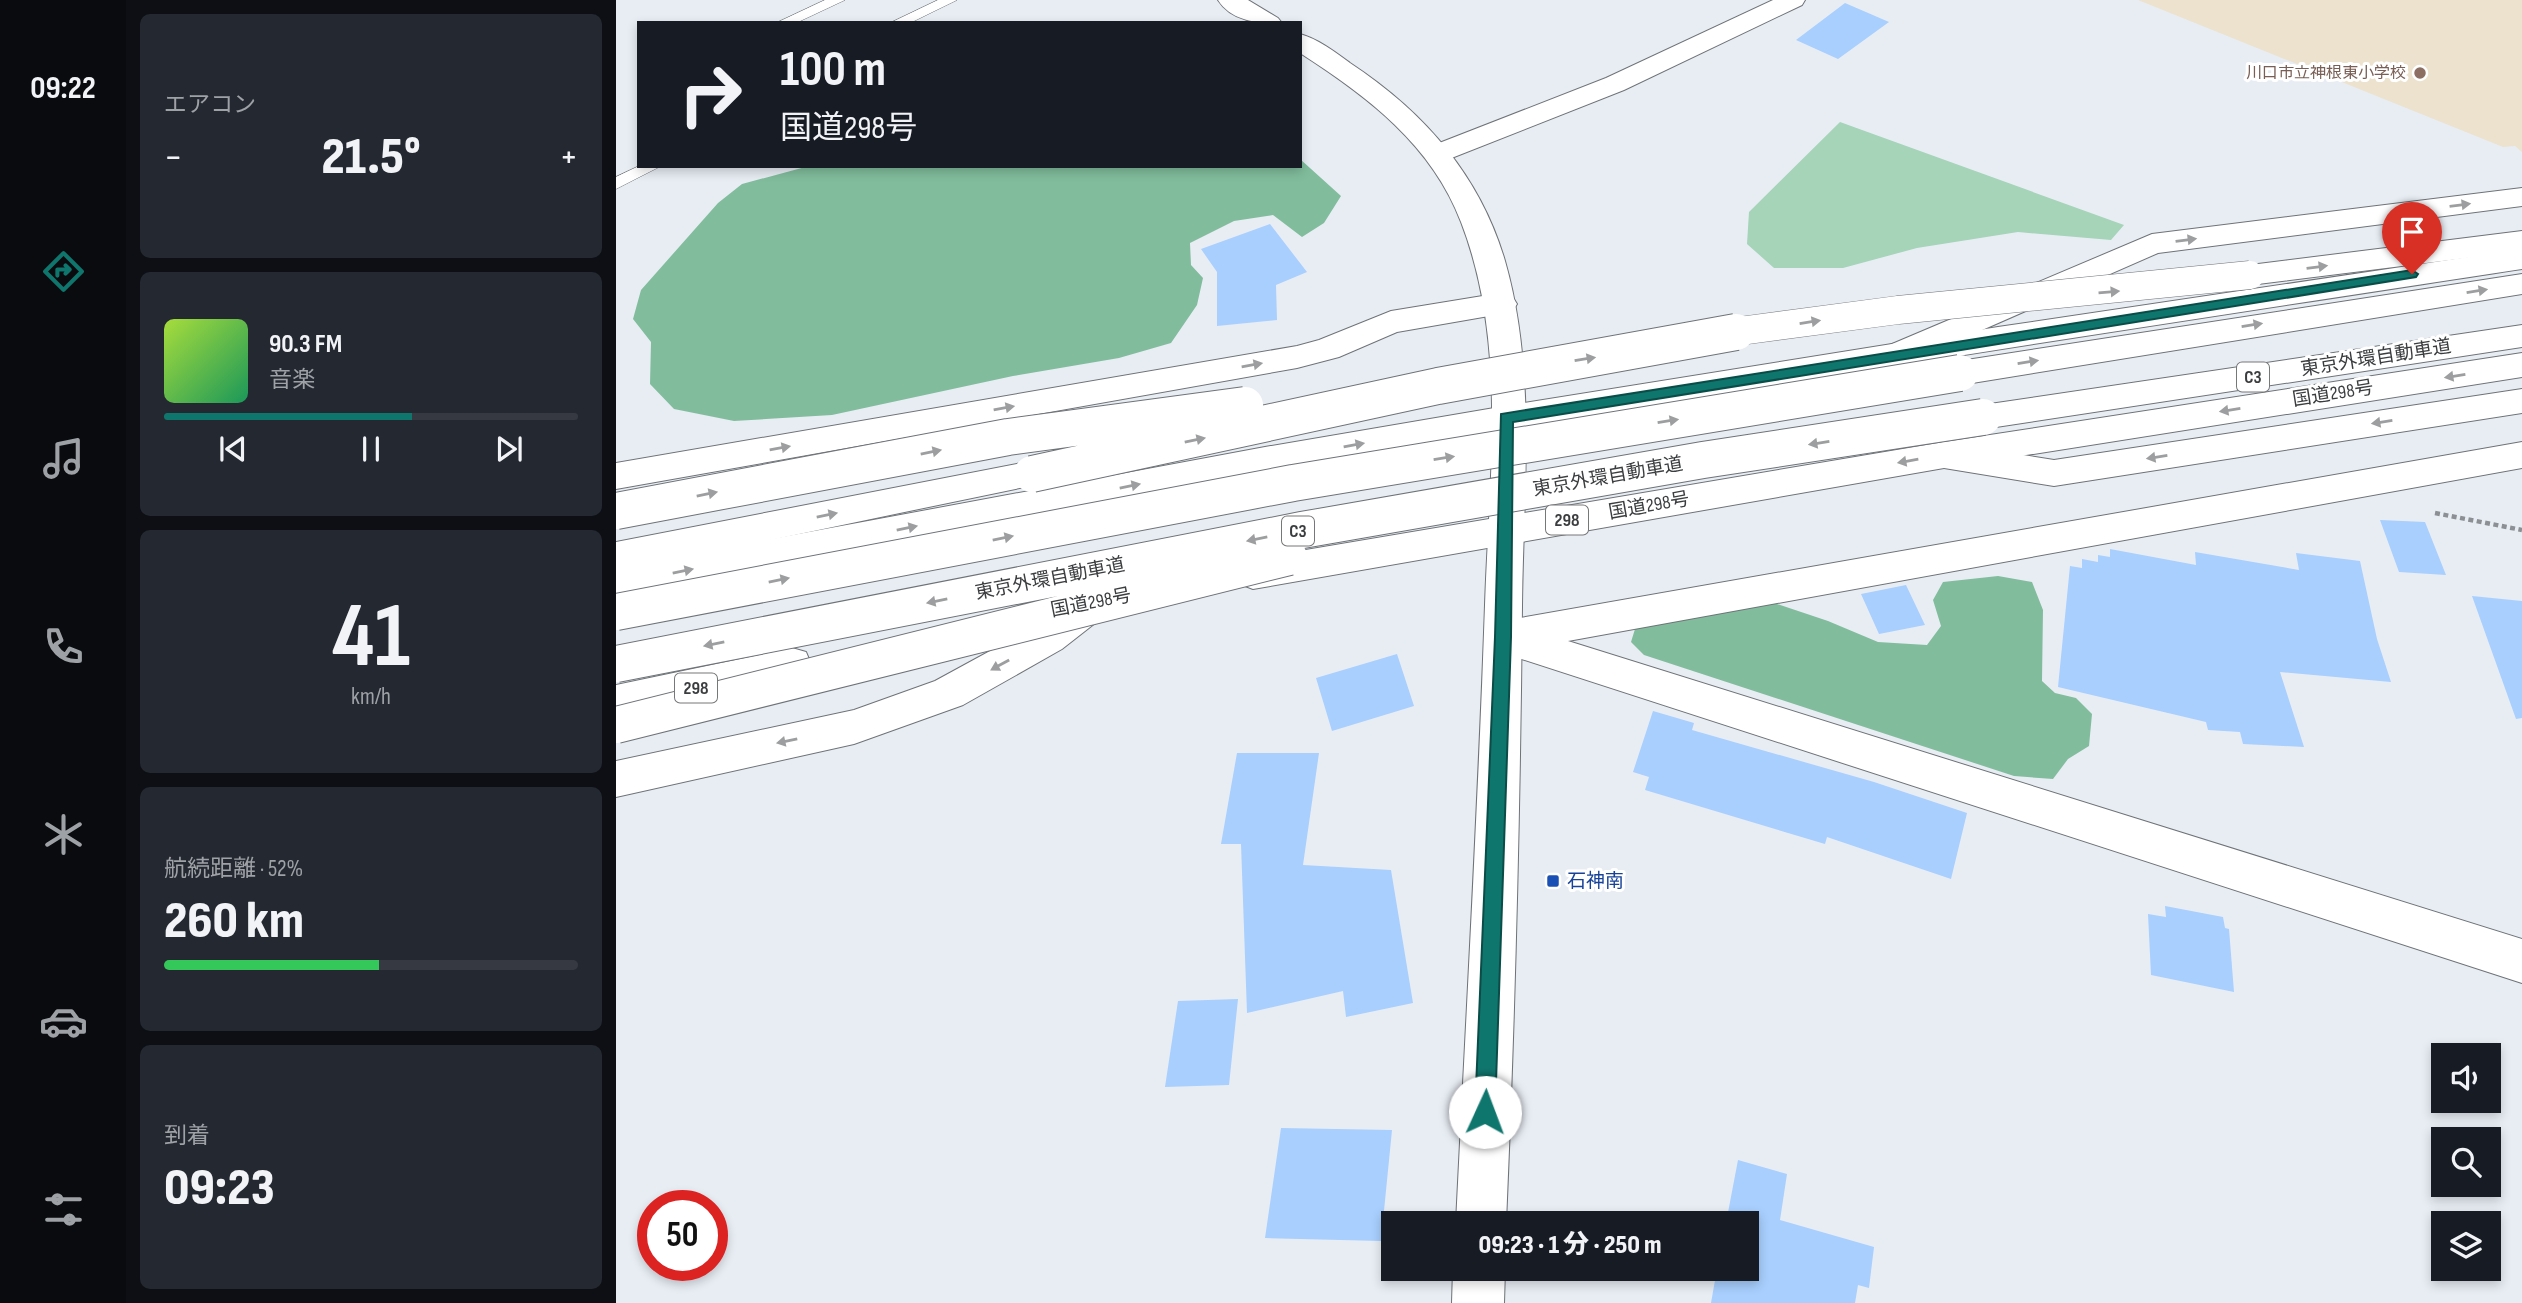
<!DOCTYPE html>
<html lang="ja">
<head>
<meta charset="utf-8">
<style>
  body { margin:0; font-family:"Sofia Sans Condensed","Noto Sans JP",sans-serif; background:#242831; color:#f1f3f6; height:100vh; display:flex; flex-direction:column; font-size:26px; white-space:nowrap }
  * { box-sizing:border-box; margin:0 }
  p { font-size:23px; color:#9ea1a6 }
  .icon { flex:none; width:38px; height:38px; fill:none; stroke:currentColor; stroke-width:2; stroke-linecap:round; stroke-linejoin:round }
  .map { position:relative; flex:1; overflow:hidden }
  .side { display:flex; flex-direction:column; gap:14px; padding:14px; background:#0d0f14; width:490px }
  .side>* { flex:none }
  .hud { position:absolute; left:21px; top:21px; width:665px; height:147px; border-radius:0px; box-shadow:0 4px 10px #0003; background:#171b24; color:#f1f3f6; overflow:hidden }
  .controls { position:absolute; left:1815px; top:1043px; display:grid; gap:14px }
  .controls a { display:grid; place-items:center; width:70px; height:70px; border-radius:0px; background:#171b24; box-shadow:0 4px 10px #0003; font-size:35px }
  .speed { position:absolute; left:21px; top:1190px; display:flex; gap:14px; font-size:35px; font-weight:700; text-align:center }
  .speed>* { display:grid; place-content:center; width:91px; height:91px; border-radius:50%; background:#171b24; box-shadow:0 4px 10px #0003; line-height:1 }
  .speed .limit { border:10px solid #d22; background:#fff; color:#111 }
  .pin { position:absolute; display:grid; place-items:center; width:60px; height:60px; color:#fff; margin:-72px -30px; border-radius:50% 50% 50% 0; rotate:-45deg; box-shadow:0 0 7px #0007 }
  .pin .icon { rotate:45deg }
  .me { position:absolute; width:77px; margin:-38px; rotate:2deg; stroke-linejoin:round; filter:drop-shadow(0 0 5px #0008) }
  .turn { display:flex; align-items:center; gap:24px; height:147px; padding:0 28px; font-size:32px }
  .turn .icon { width:91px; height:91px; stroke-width:2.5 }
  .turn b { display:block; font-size:49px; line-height:60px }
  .big { font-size:52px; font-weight:800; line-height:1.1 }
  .side .widget { flex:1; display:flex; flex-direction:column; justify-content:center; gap:10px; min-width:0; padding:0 24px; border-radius:10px; background:#242831 }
  .side .dial { align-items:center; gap:0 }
  .dial b { font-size:91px; line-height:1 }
  .song { display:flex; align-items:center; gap:21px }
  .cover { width:84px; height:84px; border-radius:10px; background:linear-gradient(135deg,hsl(80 70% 55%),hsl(150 70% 35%)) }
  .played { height:7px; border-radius:4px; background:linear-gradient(90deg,#0f766e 60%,#363941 60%) }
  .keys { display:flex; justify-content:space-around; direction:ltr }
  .heat { display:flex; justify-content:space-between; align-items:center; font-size:38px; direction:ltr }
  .charge { height:10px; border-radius:5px; background:linear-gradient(90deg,#34c759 52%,#363941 0) }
  .trip { position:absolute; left:765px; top:1211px; width:378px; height:70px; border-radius:0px; background:#171b24; box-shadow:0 4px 10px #0003; font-weight:800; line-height:70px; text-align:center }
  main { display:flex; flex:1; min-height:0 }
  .menu { display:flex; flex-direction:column; width:126px; justify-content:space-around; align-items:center; background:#090b0e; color:#9ea1a6 }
  .menu .icon { width:49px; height:49px }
  .menu .selected { color:#0f766e }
  .menu b { font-size:32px; color:#f1f3f6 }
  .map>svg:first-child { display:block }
  .education { fill:#ece2cd }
  .green { fill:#a5d4b9 }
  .forest { fill:#81bd9d }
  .building { fill:#a8cffe }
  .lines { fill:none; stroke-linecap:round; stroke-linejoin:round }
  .service-casing { stroke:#6e7378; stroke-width:1 }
  .minor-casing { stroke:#6e7378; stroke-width:2 }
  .secondary-casing { stroke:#6e7378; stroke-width:2 }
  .trunk-casing { stroke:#6e7378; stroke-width:2 }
  .motorway-casing { stroke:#6e7378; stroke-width:2 }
  .path { stroke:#8c9094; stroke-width:4.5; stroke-dasharray:5 3.5; stroke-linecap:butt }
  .service { fill:#fff; fill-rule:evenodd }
  .minor { fill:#fff; fill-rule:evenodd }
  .secondary { fill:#fff; fill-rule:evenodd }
  .trunk { fill:#fff; fill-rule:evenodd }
  .motorway { fill:#fff; fill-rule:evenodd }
  .motorway-bridge-far1-casing { stroke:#6e7378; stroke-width:29; stroke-linecap:butt }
  .motorway-bridge-casing { stroke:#6e7378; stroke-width:38; stroke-linecap:butt }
  .motorway-bridge-far1 { stroke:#fff; stroke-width:28 }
  .motorway-bridge { stroke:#fff; stroke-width:36 }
  .oneway { fill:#9d9e9f }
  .route { fill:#0f766e; stroke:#0a4d48; stroke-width:2 }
  .education-dot { fill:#8d6e63; stroke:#fff; stroke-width:2.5 }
  .transit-dot { fill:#1a4fb4; stroke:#fff; stroke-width:2.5 }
  .labels { text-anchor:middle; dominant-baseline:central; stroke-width:6; stroke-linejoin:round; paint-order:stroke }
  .far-education-label { font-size:16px; fill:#785e54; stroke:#fff; text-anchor:end }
  .shield { fill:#fff; stroke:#767779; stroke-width:2 }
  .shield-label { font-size:18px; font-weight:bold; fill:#3b3d3f }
  .street-label { font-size:19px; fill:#3b3d3f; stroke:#fff }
  .transit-label { font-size:19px; fill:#164399; stroke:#fff; text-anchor:start }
</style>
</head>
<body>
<main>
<nav class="menu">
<b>09:22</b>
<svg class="icon selected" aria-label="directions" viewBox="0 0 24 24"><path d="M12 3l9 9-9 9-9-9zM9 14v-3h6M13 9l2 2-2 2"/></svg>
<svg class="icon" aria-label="music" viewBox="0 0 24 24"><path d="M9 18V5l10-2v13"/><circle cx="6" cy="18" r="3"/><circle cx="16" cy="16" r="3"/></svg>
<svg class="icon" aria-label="phone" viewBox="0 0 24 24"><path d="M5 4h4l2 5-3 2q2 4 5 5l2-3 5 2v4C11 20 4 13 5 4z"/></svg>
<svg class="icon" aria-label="climate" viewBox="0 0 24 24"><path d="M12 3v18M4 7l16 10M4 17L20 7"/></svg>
<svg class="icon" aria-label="car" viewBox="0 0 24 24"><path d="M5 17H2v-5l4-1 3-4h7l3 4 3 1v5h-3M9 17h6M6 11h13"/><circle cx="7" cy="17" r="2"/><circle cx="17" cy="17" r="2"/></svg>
<svg class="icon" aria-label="filters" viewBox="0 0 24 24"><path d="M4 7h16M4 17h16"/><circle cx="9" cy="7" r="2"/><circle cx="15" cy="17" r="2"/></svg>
</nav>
<section class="side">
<div class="widget"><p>エアコン</p>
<div class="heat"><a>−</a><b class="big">21.5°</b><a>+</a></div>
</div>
<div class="widget">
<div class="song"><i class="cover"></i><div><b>90.3 FM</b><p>音楽</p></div></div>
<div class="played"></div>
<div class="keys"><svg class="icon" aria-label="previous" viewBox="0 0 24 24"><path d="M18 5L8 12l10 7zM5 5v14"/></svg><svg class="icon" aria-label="pause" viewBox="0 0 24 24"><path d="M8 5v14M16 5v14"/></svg><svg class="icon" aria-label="next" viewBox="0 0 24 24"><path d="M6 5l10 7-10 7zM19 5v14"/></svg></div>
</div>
<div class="widget dial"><b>41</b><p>km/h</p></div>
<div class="widget"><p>航続距離 · 52%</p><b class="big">260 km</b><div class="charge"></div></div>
<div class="widget"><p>到着</p><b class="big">09:23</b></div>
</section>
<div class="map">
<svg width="1906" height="1303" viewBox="0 0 1906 1303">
  <rect width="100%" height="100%" fill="#e8edf4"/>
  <path class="education" d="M1522,0H1906V152L1899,146L1887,147Z"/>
  <path class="green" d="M1224,122L1508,225L1495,240L1402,232L1301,248L1227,268H1158L1131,244L1133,212Z"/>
  <path class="forest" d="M684,159L725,196L708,223L686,237L657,215L618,221L574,243L575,265L587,278L581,305L555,343L503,358L397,376L216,415L118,421L58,409L34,384L35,342L17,319L25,290L102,203L126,184L193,166H684Z
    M1382,576L1416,582L1427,610L1426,681L1439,693L1460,698L1476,714L1473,746L1452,759L1437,779L1398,776L1028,655L1015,642L1019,629L1158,603L1212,621L1262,642L1311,645L1325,626L1317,600L1327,582Z"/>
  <path class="building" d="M1229,3L1273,22L1222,59L1180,40Z
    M654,224L691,272L660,285L661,320L601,326V272L585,249Z
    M1764,520L1809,522L1830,575L1783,572Z
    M1494,549L1580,565L1579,552L1683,570L1680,553L1744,561L1761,639L1775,682L1664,672L1688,747L1627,744L1624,732L1592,730L1590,722L1442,687L1454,566L1466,568V559L1482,562V555L1494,557Z
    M1290,585L1309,625L1263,634L1245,594Z
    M1856,596L1906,601V718L1900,719Z
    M781,654L798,706L716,731L700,678Z
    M1037,711L1078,723L1076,730L1258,782L1351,813L1335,879L1211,837L1209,844L1029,790L1033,777L1017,772Z
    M621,753H703L687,865L775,870L797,1003L730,1017L727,991L631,1013L625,844H605Z
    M1549,906L1607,917L1609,928L1613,929L1618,992L1535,975L1532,914L1550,917Z
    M622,999L613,1085L549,1087L562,1001Z
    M665,1128L776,1130L765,1241L649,1238Z
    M1122,1160L1171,1174L1164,1220L1258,1247L1253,1288L1242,1285L1239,1303H1095L1101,1269H1130V1223H1110Z"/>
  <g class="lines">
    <defs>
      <path id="service" d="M209,0H229L180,23H160Z
        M322,0H341L294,23H274Z
        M23,166H45L0,189V177Z"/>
      <path id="minor" d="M1157,0H1189L1186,5L1008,90L833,159L823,162L813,159L809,153L813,147L990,78Z
        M1906,188V206L1542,253L1291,363L1280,366L1269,363L1264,355L1269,347L1536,234Z
        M885,293L896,296L901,304L896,312L781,332L723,357L681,368L0,489V463L681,346L703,340L775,311Z
        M1906,389V413L1438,486L1328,468L1316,464L1311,455L1316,446L1328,442L1438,460Z
        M1906,442V468L952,641L1906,939V983L887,653L873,648L868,637L873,626L887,621Z
        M479,587L492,591L498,602L492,613L446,649L347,705L238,744L0,797V761L238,710L319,681L418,627L466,591Z"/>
      <path id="secondary" d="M602,0H632L662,18L666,23C642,23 616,22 602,0Z
        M684,34C702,39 719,52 734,63C807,111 864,175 889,261C921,372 907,493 906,606C904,812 899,1018 890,1223H840C850,1017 862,811 869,605C873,479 892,343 845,222C816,145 751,96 684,53Z
        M837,1269H889L888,1303H836Z"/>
      <path id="trunk" d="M1906,249V269C1566,321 1227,372 888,431C591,482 296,541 0,598V568L649,447L890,406L1382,327Z
        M1906,353V377L1328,468L637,589L624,584L619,574L624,564L637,559L1328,442Z
        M176,648L190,652L195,664L190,676L0,719V685Z"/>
      <path id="motorway" d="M1906,231V251L1634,285L1623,282L1619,275L1623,268L1634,265Z
        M1906,274V294L1344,385L1332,381L1328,373L1332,365L1344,361Z
        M1906,325V347L1367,429L1355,426L1350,417L1355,408L1367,405Z
        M416,461L428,465L433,474L428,483L0,572V542Z"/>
    </defs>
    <use href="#service" class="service-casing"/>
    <use href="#minor" class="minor-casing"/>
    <use href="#secondary" class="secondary-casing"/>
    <use href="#trunk" class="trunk-casing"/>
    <use href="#motorway" class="motorway-casing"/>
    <path class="path" d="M1819,513L1906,530"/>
    <use href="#service" class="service"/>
    <use href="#minor" class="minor"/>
    <use href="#secondary" class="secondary"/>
    <use href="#trunk" class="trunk"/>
    <use href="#motorway" class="motorway"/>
    <defs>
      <path id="motorway-bridge-far1" d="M1109,333L1282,310L1634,275"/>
      <path id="motorway-bridge" d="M416,474L822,386L1120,332
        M0,511L392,437L629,405
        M0,612L677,483L1344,373
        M0,664L686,530L1087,460L1367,417
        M0,725L673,557"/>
    </defs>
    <use href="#motorway-bridge-far1" class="motorway-bridge-far1-casing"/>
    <use href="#motorway-bridge" class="motorway-bridge-casing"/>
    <use href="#motorway-bridge-far1" class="motorway-bridge-far1"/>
    <use href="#motorway-bridge" class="motorway-bridge"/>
  </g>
  <defs><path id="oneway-solid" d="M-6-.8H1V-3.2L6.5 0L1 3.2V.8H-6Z" transform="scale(1.75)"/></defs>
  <g class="oneway">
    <use href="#oneway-solid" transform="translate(1844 205) rotate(-7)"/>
    <use href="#oneway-solid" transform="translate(1570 240) rotate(-7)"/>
    <use href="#oneway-solid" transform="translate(1701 267) rotate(-7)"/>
    <use href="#oneway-solid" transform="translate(1861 291) rotate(-9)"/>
    <use href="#oneway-solid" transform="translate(1493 292) rotate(-5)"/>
    <use href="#oneway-solid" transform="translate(1194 322) rotate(-9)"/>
    <use href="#oneway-solid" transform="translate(1636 325) rotate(-9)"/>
    <use href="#oneway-solid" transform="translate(969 359) rotate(-9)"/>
    <use href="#oneway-solid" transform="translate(1412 362) rotate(-9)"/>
    <use href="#oneway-solid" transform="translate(636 365) rotate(-10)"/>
    <use href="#oneway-solid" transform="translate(1839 376) rotate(171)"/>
    <use href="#oneway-solid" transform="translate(388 408) rotate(-10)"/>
    <use href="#oneway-solid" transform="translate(1614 410) rotate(171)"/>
    <use href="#oneway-solid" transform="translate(1052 421) rotate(-9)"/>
    <use href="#oneway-solid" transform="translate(1766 422) rotate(171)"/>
    <use href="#oneway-solid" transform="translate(579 440) rotate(-12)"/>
    <use href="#oneway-solid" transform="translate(1203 443) rotate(171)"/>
    <use href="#oneway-solid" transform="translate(738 445) rotate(-10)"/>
    <use href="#oneway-solid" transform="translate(164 448) rotate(-10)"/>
    <use href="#oneway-solid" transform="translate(315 452) rotate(-11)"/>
    <use href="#oneway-solid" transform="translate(1541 457) rotate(171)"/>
    <use href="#oneway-solid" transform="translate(828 458) rotate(-9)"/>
    <use href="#oneway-solid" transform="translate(1292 461) rotate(170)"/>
    <use href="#oneway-solid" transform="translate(514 486) rotate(-11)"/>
    <use href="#oneway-solid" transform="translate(91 494) rotate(-11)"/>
    <use href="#oneway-solid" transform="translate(211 515) rotate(-11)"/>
    <use href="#oneway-solid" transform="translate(291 528) rotate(-11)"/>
    <use href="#oneway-solid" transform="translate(387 538) rotate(-11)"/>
    <use href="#oneway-solid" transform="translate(641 539) rotate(169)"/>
    <use href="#oneway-solid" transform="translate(67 571) rotate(-11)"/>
    <use href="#oneway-solid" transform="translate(163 580) rotate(-11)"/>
    <use href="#oneway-solid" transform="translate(321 601) rotate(169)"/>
    <use href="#oneway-solid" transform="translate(98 644) rotate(169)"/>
    <use href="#oneway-solid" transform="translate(384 665) rotate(151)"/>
    <use href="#oneway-solid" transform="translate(171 741) rotate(168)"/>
  </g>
  <path class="route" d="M1796,270L1802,274L1800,277L897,422L895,637L879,1112L876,1119L869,1122L862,1119L859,1112L879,637L885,414Z"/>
  <circle class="education-dot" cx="1804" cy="73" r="7"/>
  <rect class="transit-dot" x="930" y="874" width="14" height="14" rx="3.5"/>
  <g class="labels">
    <g class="far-education-label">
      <text x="1790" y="73">川口市立神根東小学校</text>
    </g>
    <g class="shield">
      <rect x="1621" y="362.5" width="32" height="29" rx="5"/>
      <rect x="930" y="505.5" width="42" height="29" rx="5"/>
      <rect x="666" y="516.5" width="32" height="29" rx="5"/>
      <rect x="59" y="673.5" width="42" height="29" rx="5"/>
    </g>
    <g class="shield-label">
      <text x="1637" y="377">C3</text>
      <text x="951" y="520">298</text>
      <text x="682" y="531">C3</text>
      <text x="80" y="688">298</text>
    </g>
    <g class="street-label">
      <text transform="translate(1760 358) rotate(-9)">東京外環自動車道</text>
      <text transform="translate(1717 394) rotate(-9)">国道298号</text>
      <text transform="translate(992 477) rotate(-10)">東京外環自動車道</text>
      <text transform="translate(1033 506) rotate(-10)">国道298号</text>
      <text transform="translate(434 579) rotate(-11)">東京外環自動車道</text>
      <text transform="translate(475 603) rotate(-11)">国道298号</text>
    </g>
    <g class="transit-label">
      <text x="951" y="881">石神南</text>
    </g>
  </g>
</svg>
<div class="controls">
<a><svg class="icon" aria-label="sound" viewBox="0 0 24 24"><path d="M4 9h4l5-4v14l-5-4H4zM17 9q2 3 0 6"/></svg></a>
<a><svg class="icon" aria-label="search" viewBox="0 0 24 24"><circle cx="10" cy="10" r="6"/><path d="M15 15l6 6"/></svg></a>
<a><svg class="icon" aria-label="layers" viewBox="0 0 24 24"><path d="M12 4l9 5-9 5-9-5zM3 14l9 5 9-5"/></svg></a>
</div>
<div class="speed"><div class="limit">50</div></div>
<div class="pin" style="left:1796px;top:274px;background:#d93025"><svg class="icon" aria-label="arrive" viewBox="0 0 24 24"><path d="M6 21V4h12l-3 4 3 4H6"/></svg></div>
<svg class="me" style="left:869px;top:1112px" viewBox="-20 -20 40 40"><circle r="19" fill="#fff"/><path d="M0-13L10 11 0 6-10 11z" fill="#0f766e"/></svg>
<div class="trip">09:23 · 1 分 · 250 m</div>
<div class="hud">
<div class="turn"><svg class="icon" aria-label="right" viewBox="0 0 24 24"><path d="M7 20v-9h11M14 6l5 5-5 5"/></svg><div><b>100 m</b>国道298号</div></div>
</div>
</div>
</main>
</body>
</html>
